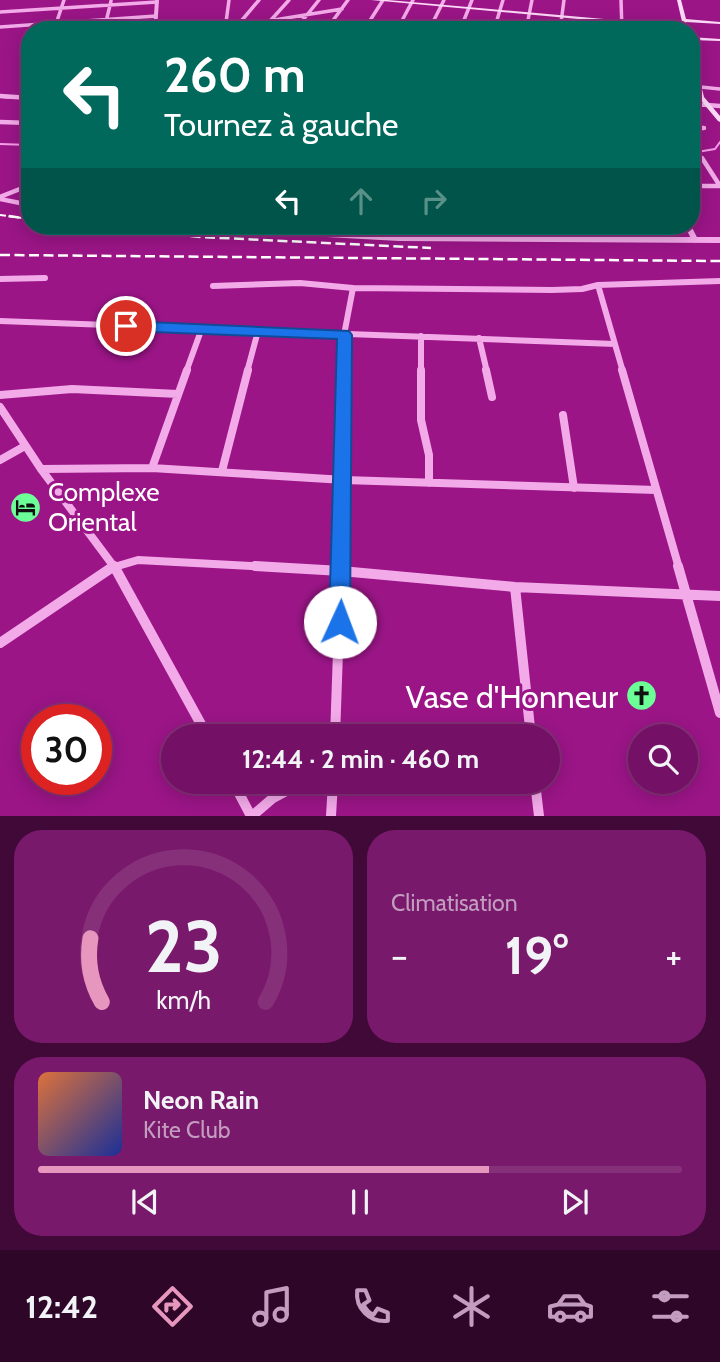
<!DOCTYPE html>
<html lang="fr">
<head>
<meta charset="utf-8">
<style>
  body { margin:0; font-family:Cabin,sans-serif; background:#79196b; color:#f1f3f6; height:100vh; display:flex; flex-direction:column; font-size:26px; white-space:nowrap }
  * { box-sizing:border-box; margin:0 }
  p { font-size:23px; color:#c29dbf }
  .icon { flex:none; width:38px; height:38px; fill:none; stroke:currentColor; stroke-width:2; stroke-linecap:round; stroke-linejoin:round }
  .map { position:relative; height:816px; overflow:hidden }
  .panel { display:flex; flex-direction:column; gap:14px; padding:14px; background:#400938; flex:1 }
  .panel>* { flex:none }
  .banner { position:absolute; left:21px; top:21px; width:679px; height:214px; border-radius:28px; box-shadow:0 4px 18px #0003,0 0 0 2px #863079; background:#00695c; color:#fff; overflow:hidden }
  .tools { position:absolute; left:628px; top:724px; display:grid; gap:14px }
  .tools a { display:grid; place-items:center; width:70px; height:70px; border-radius:50%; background:#741065; box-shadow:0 4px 18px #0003,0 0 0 2px #863079; font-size:35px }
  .speed { position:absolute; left:21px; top:704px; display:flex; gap:14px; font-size:35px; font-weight:700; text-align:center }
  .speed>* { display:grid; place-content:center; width:91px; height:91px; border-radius:50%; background:#741065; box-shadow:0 4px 18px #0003,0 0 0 2px #863079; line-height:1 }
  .speed .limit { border:10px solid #d22; background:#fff; color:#111 }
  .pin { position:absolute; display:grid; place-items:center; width:60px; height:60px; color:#fff; margin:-30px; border:4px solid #fff; border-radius:50%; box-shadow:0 2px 7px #0007 }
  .me { position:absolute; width:77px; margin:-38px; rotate:2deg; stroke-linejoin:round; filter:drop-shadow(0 0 5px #0008) }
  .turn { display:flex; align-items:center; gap:24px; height:147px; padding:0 28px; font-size:32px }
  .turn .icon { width:91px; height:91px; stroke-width:2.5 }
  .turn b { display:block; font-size:49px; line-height:60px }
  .lanes { display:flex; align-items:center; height:66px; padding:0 28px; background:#0003; justify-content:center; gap:35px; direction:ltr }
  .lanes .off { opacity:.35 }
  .big { font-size:52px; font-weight:700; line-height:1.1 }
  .panel .widget { flex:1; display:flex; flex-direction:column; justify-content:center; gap:10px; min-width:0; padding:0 24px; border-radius:28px; background:#79196b }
  .panel .dial { align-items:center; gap:0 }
  .dial svg { height:182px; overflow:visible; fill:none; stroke:#863079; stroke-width:7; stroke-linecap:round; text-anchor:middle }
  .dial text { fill:#f1f3f6; stroke:none }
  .song { display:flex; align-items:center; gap:21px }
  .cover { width:84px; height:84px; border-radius:10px; background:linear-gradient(135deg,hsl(20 70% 55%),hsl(230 70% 35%)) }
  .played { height:7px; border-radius:4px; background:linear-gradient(90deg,#e797bd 70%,#863079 70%) }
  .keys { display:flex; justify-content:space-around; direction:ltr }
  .heat { display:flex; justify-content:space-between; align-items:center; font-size:38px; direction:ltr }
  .panel .tiles { flex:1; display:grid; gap:14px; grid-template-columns:1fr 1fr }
  .widget:last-child { grid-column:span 2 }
  .trip { position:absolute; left:161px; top:724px; width:399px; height:70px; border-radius:35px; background:#741065; box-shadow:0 4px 18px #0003,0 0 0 2px #863079; font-weight:700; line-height:70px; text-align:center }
  .tabs { display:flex; height:112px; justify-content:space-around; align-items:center; background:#2e0628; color:#c29dbf }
  .tabs .icon { width:49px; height:49px }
  .tabs .active { color:#e797bd }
  .tabs b { font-size:32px; color:#f1f3f6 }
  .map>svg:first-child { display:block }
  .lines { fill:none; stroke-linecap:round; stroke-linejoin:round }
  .stream { stroke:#f59dea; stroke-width:2 }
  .minor-far4 { stroke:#f3aae9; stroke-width:3.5 }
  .minor-far3 { stroke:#f3aae9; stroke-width:4.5 }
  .minor-far2 { stroke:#f3aae9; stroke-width:6 }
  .minor-far1 { stroke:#f3aae9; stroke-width:8 }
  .minor { stroke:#f3aae9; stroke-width:10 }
  .tertiary { fill:#f3aae9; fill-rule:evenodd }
  .secondary { fill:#fcd9f7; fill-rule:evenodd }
  .rail-far1 { stroke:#fff; stroke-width:2; stroke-dasharray:6 2.5; stroke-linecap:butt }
  .rail { stroke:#fff; stroke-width:2.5; stroke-dasharray:10 4.5; stroke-linecap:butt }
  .route { fill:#1a73e8; stroke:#114b97; stroke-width:2 }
  .labels { text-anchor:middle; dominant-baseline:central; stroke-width:6; stroke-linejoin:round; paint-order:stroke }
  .poi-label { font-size:26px; fill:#fff; stroke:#9b1587; text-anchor:start }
  .near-poi-label { font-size:32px; fill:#fff; stroke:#9b1587; text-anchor:end }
</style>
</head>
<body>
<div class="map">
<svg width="720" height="816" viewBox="0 0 720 816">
  <rect width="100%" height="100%" fill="#9b1587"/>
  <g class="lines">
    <path class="stream" d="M0,144L30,145
      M691,153L715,149L720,142"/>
    <path class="minor-far4" d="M621,0L622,30
      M0,12L157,2
      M237,26L259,0
      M0,27L156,16
      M225,28L342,9
      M54,30L64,0
      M104,30L111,1
      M225,30L229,0
      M262,30L289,0
      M295,30L319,0
      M326,30L348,0
      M364,30L383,0
      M397,30L413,0
      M429,30L444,0
      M460,30L472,0
      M494,30L503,0
      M526,30L532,0
      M560,30L564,0
      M691,86L720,89
      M0,96L8,97"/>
    <path class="minor-far3" d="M0,96L30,98
      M707,105L720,106
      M0,122L30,123
      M691,128H704
      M702,158L720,186
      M691,186H720
      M0,197L30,185
      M0,199L30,205"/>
    <path class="minor-far2" d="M179,226L399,238L720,240
      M548,226L552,238
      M688,226L695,240
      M0,279L45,278
      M598,285L623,372
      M213,286L300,283L353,288
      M0,321L615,344
      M421,336V372
      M479,338L487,372
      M186,372L202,328
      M247,372L258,331
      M344,372V335L353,288L552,290L582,289L598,285L720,281"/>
    <path class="minor-far1" d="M421,370V420L429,455V483
      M486,370L492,397
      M622,370L679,568
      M0,395L72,389L178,394
      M0,407L41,469L115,568
      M563,415L574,488
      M0,460L25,446
      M152,468L187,370
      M41,469L152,468L344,480L656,490
      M222,471L248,370
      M111,568L138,560L287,568
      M341,568L344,370"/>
    <path class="minor" d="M114,566L208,737
      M255,566L341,571L515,587L720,596
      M678,566L720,713
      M515,587L531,737
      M0,643L114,566
      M335,737L341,566
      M233,782L251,816
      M535,782L539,816
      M252,816L273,798L303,782
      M331,816L333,782"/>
    <path class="tertiary" d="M155,0H159L157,30H153Z
      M691,103H707L710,105L707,107H691Z"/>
    <path class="secondary" d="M371,0H388L683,26L677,0H681L686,19L720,22V24L686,22L688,28L686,29Z
      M691,37L720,39V41L691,40Z
      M691,55L694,56L704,97L720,116V122L718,121L698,97L691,68Z"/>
    <path class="rail-far1" d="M0,215L22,218"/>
    <path class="rail" d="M9,216L30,219
      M75,226L201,237L431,248
      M0,255L720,261"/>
  </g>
  <path class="route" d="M126,321L349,331L352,335L350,622L347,629L340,632L332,629L329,622L337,339L126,331L119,326Z"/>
  <defs>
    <symbol id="hotel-disc" viewBox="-11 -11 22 22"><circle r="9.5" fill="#6cff98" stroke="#9b1587"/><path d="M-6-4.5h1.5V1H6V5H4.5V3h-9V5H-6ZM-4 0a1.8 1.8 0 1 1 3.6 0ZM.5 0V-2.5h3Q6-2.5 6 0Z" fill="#111"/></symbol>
    <symbol id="church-disc" viewBox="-11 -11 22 22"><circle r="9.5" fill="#6cff98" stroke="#9b1587"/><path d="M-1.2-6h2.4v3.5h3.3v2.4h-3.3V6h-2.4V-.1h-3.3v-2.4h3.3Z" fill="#111"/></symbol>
  </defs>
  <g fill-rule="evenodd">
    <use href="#hotel-disc" x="8" y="490" width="35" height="35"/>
    <use href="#church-disc" x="624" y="678" width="35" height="35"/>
  </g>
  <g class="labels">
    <g class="poi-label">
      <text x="48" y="492">Complexe<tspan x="48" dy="30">Oriental</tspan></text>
    </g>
    <g class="near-poi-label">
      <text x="618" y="696">Vase d'Honneur</text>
    </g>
  </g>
</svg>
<div class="tools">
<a><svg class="icon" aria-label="search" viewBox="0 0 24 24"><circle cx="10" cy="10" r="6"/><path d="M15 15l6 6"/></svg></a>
</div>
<div class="speed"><div class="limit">30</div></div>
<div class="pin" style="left:126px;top:326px;background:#d93025"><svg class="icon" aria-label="arrive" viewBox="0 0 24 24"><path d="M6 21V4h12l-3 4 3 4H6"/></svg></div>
<svg class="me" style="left:340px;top:622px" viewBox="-20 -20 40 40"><circle r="19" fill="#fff"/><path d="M0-13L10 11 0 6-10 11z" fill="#1a73e8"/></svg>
<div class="trip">12:44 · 2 min · 460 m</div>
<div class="banner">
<div class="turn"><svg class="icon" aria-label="left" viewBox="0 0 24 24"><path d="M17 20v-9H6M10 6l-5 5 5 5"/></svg><div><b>260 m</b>Tournez à gauche</div></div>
<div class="lanes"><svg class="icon" aria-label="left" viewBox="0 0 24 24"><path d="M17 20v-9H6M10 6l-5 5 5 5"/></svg><svg class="icon off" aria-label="ahead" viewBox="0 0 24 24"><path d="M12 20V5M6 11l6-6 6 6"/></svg><svg class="icon off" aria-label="right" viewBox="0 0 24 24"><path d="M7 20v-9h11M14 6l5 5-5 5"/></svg></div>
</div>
</div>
<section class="panel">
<div class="tiles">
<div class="widget dial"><svg viewBox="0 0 100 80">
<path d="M14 69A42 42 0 1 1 86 69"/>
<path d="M14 69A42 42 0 0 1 9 41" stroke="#e797bd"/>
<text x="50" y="56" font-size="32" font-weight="700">23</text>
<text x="50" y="72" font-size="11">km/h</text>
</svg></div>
<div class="widget"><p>Climatisation</p>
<div class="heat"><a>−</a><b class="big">19°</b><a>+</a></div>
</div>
<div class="widget">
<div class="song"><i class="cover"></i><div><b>Neon Rain</b><p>Kite Club</p></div></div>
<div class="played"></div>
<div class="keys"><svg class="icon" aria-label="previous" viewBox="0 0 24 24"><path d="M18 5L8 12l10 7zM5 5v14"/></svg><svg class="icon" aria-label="pause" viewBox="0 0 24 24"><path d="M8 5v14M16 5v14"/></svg><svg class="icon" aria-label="next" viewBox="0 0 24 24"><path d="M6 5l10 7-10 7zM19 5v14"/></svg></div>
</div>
</div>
</section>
<nav class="tabs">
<b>12:42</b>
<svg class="icon active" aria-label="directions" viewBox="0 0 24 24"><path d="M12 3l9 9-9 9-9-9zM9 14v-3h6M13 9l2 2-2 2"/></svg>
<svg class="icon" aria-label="music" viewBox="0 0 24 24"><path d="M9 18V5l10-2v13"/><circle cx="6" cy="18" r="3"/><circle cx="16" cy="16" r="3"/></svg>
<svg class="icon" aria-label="phone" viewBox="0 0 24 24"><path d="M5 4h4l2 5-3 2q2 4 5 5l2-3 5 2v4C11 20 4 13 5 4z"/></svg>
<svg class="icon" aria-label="climate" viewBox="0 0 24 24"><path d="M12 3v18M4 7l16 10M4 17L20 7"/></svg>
<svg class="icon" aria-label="car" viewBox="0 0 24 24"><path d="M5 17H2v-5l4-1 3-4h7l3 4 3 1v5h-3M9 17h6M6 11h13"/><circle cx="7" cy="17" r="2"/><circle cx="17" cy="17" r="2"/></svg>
<svg class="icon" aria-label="filters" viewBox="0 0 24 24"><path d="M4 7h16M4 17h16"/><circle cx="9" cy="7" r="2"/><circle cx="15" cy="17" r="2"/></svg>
</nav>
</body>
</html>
